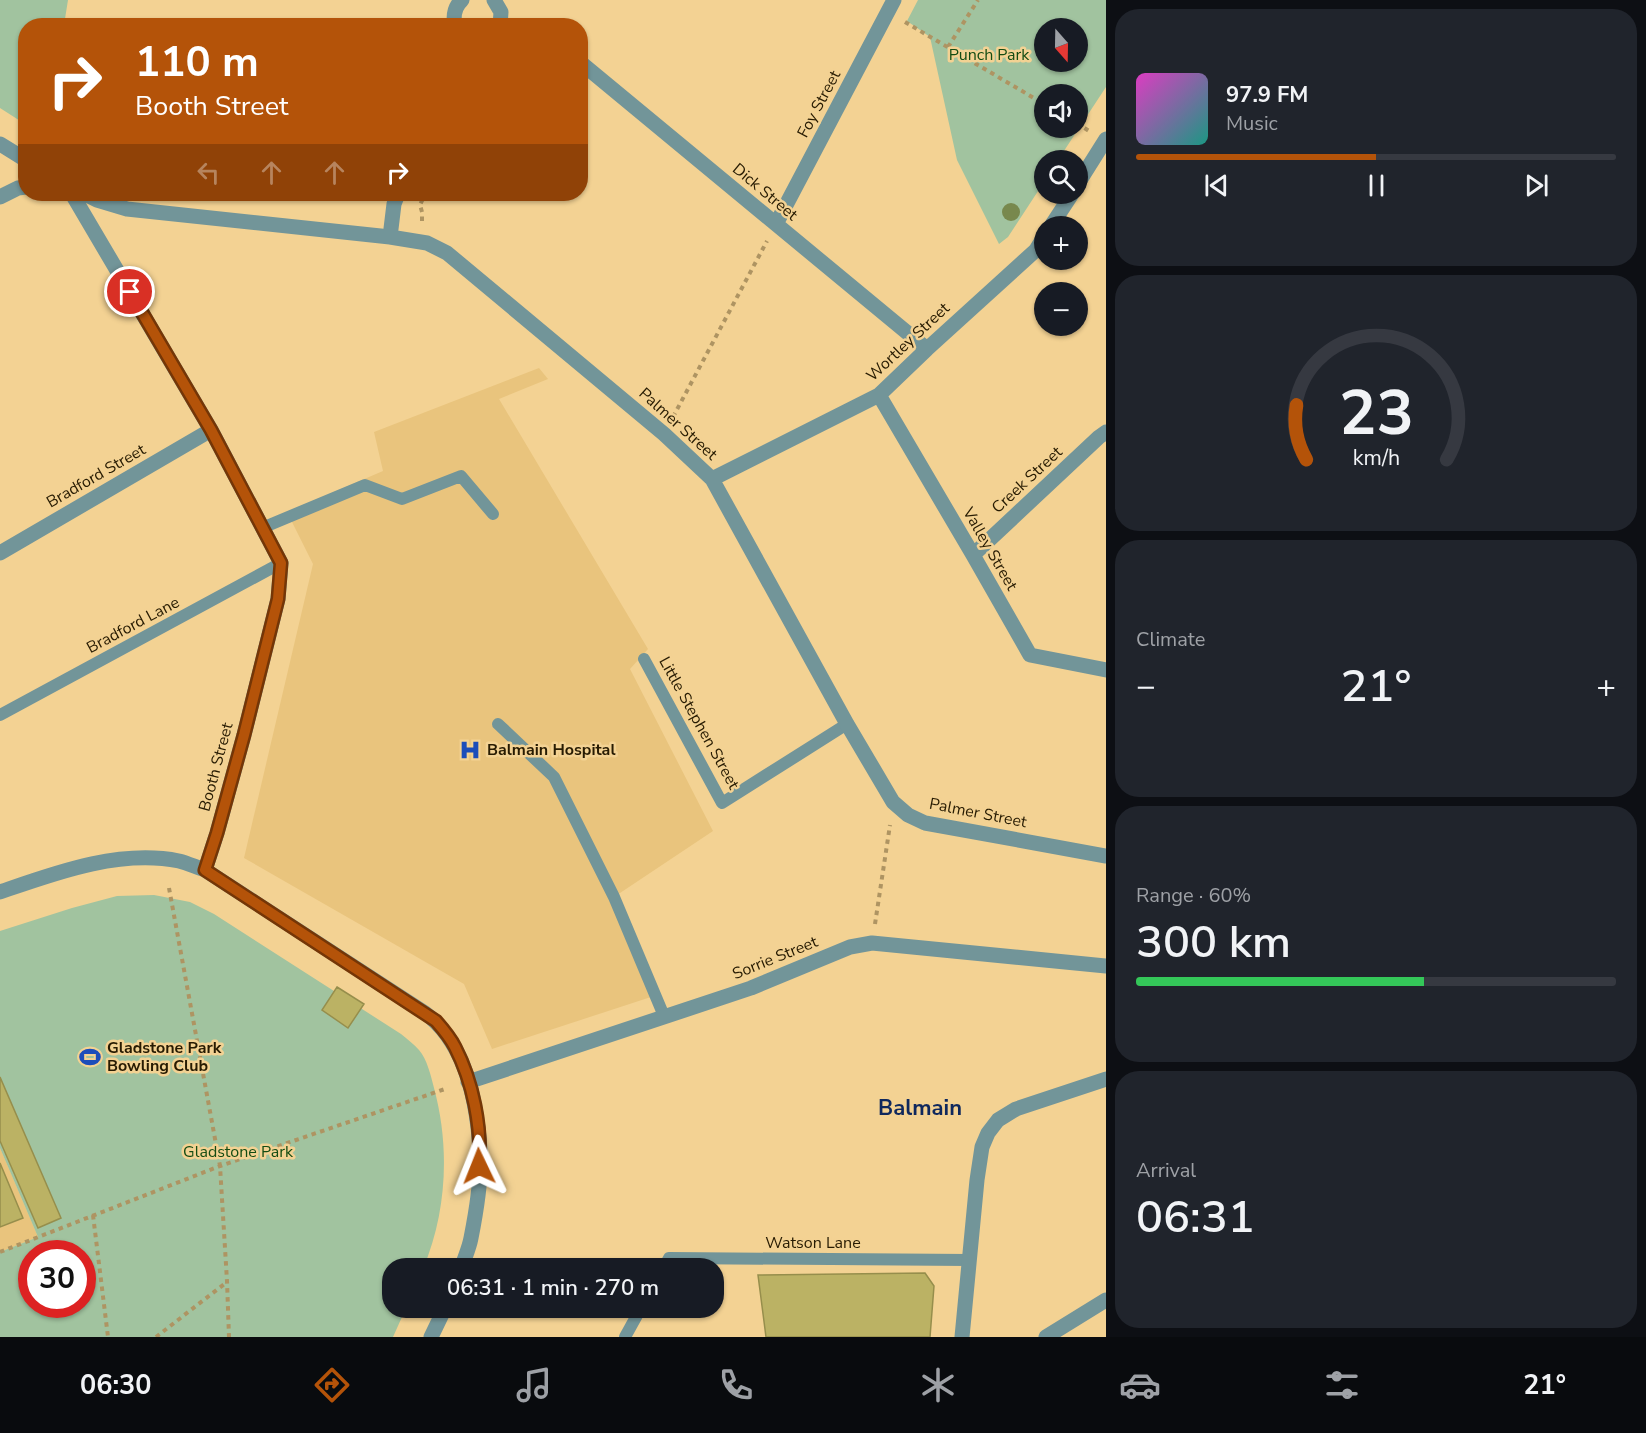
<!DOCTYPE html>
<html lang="en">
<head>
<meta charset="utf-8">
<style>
  body { margin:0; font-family:"Nunito Sans",sans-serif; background:#20242c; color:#f1f3f6; height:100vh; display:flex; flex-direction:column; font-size:22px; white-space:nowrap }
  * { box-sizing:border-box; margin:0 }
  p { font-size:20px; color:#9ea1a6 }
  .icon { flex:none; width:33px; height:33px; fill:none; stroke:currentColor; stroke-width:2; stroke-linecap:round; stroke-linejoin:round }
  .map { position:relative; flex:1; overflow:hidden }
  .drawer { display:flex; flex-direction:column; gap:9px; padding:9px; background:#0d0f14; width:540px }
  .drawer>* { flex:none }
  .banner { position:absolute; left:18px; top:18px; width:570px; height:183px; border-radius:24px; box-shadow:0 2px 4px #0004; background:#b45309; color:#fff; overflow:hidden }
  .needle { width:39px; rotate:160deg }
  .tools { position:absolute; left:1034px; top:18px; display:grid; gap:12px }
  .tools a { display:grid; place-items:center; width:54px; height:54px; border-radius:50%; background:#171b24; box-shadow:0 2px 4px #0004; font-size:30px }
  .speed { position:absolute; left:18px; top:1240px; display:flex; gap:12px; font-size:30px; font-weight:700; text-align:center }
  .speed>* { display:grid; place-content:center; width:78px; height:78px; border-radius:50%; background:#171b24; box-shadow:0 2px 4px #0004; line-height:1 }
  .speed .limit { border:9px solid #d22; background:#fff; color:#111 }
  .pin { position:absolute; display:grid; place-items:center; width:51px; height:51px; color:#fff; margin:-26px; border:3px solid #fff; border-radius:50%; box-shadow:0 2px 6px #0007 }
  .me { position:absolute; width:66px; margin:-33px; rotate:358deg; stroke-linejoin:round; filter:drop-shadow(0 0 4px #0008) }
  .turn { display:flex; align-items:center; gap:21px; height:126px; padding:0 18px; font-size:27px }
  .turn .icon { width:78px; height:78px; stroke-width:2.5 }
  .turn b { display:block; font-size:42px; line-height:51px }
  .lanes { display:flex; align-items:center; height:57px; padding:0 18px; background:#0003; justify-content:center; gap:30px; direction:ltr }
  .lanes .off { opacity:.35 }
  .big { font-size:45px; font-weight:600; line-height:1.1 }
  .drawer .widget { flex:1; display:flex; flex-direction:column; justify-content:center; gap:9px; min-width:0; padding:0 21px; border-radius:24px; background:#20242c }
  .drawer .dial { align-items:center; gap:0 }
  .dial svg { height:156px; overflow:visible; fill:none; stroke:#363941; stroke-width:7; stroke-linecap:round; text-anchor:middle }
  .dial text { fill:#f1f3f6; stroke:none }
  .song { display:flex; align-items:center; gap:18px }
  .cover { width:72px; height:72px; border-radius:9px; background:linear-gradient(135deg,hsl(310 70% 55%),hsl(170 70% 35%)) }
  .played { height:6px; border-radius:3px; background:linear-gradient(90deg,#b45309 50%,#363941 50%) }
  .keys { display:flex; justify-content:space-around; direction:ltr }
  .heat { display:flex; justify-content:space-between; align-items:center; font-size:33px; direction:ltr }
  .charge { height:9px; border-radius:4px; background:linear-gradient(90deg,#34c759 60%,#363941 0) }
  .trip { position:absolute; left:382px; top:1258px; width:342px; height:60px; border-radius:24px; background:#171b24; box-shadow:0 2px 4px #0004; font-weight:600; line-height:60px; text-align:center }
  .tab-bar { display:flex; height:96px; justify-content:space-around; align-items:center; background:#090b0e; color:#9ea1a6 }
  .tab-bar .icon { width:42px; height:42px }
  .tab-bar .on { color:#b45309 }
  .tab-bar b { font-size:27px; color:#f1f3f6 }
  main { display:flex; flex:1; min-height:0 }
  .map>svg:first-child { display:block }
  .built { fill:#e9c47d }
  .green { fill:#a1c39f; fill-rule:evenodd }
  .building { fill:#bbb264; stroke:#968e4c; stroke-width:1.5 }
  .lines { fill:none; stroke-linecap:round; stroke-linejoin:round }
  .path { stroke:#ae9462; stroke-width:4; stroke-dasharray:4.5 4.5; stroke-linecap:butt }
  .service { stroke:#729599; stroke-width:12 }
  .minor { stroke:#729599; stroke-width:15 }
  .tertiary { stroke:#729599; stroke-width:15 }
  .tree { fill:#78884d }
  .route-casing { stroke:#753606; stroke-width:15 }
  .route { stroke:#b45309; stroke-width:10 }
  .labels { text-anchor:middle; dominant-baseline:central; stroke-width:5; stroke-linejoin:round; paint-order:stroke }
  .park-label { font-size:16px; fill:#144c13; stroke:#f3d293 }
  .street-label { font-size:16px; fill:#271b02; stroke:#f3d293 }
  .poi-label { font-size:16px; font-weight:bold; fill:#271b02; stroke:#f3d293; text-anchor:start }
  .district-label { font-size:22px; font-weight:bold; fill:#0f285d; stroke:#f3d293 }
</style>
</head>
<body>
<main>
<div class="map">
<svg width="1106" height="1337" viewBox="0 0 1106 1337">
  <rect width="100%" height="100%" fill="#f3d293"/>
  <path class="built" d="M539,368L548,379L499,399L648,649L630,669L713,831L614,897L654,996L492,1049L464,984L244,858L313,564L287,512L383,471L374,432Z
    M0,1148L38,1237L0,1252Z"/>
  <path class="green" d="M0,0H68L64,25L26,26L25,124L0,108Z
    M918,0H1106V87L1058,160H1044V182L1008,237L999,244L957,160L930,37L907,21ZM1044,28H1077V62H1044ZM1077,94V128H1044V94Z
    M154,895L190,902L214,914L401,1034C407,1039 414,1044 419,1050C427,1059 431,1076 434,1088C450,1147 447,1212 423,1269H393V1308H406L393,1337H0V1252L38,1237L0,1148V931L72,908L117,896ZM32,1254H82V1305H32Z"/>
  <path class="building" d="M337,987L364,1004L348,1028L322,1010Z
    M0,1077L61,1218L38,1228L0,1141Z
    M0,1163L23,1218L0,1227Z
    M925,1273L934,1286L930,1337H766L758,1275Z"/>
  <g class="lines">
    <path class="path" d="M905,22L1044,104
      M948,47L978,0
      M1077,123L1089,131
      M422,221V212L420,205L425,194
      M673,417L767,241
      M169,888L220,1166L227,1281L229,1337
      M875,924L890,825
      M93,1215L108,1337
      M0,1252L220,1166L445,1089
      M156,1337L227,1282"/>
    <path class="service" d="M262,528L365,485L402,499L461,476L493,514
      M644,659L722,803L847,724
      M0,715L281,563
      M498,724L554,777L614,897L664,1016
      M663,1269L669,1258L969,1260
      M625,1337L641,1308"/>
    <path class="minor" d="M494,0L501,12L500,26
      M455,26C453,16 454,7 462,0
      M580,62L927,349
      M0,144L26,160
      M1077,185L1106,139
      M72,194L211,430L281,563L278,599L244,735L217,833L205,870L425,1013C466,1043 477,1102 480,1150C482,1176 476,1213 471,1238C469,1249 464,1259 461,1269
      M85,194L97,200L127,209L390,237L427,243L447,253L664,434L712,479L847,724L893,802L908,815L925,823L1106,856
      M0,197L18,188L26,187
      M776,224L894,0
      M1051,226L1072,194
      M390,237L394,204L398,194
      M879,395L973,555L1030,655L1106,670
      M712,479L879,395L927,349L1036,250L1044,237
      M0,553L211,430
      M973,555L1099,437L1106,432
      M0,892C55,873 119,849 179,861C187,863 196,867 205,870
      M468,1082L751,988L850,947L872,943L1106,966
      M431,1337L445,1308
      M962,1337L977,1180L982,1147L988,1133L998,1120L1016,1109L1106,1079"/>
    <path class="tertiary" d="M1046,1337L1106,1300"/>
  </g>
  <circle class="tree" cx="1011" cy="212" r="9"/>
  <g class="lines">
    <defs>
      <path id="route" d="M130,292L211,430L281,563L278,599L244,735L217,833L205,870L436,1021C443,1029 450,1037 455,1047C473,1082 482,1127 479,1166"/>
    </defs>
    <use href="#route" class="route-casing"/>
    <use href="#route" class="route"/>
  </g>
  <defs>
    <symbol id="hospital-bare" viewBox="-9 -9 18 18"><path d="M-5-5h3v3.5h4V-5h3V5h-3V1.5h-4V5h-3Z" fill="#1c4dba" stroke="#f3d293" stroke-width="2.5" paint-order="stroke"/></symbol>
    <symbol id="stadium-bare" viewBox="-9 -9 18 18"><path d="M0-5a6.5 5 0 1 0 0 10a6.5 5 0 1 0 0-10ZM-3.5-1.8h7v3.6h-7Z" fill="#1c4dba" stroke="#f3d293" stroke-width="2.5" paint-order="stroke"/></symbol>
  </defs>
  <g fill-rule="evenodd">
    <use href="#hospital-bare" x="455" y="735" width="30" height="30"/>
    <use href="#stadium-bare" x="75" y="1042" width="30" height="30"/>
  </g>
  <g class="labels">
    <g class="park-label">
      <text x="989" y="55">Punch Park</text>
      <text x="238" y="1152">Gladstone Park</text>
    </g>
    <g class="street-label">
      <text transform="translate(819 104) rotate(-62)">Foy Street</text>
      <text transform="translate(765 192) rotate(40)">Dick Street</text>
      <text transform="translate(908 342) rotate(-43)">Wortley Street</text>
      <text transform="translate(678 424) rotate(42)">Palmer Street</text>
      <text transform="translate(96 476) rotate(-30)">Bradford Street</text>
      <text transform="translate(1027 480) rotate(-43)">Creek Street</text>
      <text transform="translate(990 549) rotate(60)">Valley Street</text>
      <text transform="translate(133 625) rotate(-28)">Bradford Lane</text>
      <text transform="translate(699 723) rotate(61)">Little Stephen Street</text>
      <text transform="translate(216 767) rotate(-75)">Booth Street</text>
      <text transform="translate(978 813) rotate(11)">Palmer Street</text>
      <text transform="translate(775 958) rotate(-22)">Sorrie Street</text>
      <text x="813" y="1243">Watson Lane</text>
    </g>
    <g class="poi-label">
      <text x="487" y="750">Balmain Hospital</text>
      <text x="107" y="1048">Gladstone Park<tspan x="107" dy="18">Bowling Club</tspan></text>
    </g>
    <g class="district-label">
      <text x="920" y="1108">Balmain</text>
    </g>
  </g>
</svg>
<div class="tools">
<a><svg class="needle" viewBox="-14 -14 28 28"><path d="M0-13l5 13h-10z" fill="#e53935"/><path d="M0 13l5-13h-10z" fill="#9ea1a6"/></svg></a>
<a><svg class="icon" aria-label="sound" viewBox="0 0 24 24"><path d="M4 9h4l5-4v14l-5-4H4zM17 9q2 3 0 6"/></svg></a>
<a><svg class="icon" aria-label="search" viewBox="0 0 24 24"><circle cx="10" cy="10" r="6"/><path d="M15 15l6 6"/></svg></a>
<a>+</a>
<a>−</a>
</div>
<div class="speed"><div class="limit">30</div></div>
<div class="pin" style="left:130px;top:292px;background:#d93025"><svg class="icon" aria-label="arrive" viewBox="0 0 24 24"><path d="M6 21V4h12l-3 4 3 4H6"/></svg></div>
<svg class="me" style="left:479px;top:1166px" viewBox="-20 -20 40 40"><path d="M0-17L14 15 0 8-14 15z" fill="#b45309" stroke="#fff" stroke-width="4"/></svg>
<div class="trip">06:31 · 1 min · 270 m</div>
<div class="banner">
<div class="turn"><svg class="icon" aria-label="right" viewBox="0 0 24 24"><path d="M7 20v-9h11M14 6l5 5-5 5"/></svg><div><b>110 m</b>Booth Street</div></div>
<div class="lanes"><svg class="icon off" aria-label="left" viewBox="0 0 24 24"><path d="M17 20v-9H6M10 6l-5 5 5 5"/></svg><svg class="icon off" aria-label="ahead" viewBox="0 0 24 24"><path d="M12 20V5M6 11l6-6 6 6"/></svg><svg class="icon off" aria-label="ahead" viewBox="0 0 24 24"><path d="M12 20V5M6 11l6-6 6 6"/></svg><svg class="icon" aria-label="right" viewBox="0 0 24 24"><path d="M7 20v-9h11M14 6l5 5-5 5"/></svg></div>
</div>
</div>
<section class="drawer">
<div class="widget">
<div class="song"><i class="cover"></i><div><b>97.9 FM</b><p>Music</p></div></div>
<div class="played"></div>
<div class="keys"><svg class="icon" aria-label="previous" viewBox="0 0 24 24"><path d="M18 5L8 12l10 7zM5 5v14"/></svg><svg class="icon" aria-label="pause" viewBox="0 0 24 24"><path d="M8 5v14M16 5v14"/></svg><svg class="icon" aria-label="next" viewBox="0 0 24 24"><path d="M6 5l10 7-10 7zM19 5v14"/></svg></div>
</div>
<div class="widget dial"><svg viewBox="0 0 100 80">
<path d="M14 69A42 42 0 1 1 86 69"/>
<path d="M14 69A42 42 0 0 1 9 41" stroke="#b45309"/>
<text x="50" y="56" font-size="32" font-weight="700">23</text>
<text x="50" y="72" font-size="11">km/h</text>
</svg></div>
<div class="widget"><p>Climate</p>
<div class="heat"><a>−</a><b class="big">21°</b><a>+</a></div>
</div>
<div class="widget"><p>Range · 60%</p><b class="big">300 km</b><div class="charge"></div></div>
<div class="widget"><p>Arrival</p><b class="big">06:31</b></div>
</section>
</main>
<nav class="tab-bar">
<b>06:30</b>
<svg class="icon on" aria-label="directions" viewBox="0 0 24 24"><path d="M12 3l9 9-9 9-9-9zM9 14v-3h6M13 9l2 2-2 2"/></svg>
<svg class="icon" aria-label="music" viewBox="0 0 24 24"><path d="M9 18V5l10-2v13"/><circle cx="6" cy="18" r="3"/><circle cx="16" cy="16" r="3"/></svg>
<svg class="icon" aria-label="phone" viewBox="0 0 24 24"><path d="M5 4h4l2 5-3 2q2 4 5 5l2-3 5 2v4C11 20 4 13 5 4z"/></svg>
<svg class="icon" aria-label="climate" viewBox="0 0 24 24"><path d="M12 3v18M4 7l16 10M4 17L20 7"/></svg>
<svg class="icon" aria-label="car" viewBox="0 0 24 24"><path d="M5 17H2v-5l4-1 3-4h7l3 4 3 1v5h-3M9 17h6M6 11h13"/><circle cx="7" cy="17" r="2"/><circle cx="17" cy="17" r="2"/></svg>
<svg class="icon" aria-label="filters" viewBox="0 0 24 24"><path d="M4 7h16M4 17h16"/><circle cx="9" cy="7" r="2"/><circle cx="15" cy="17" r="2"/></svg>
<b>21°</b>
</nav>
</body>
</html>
